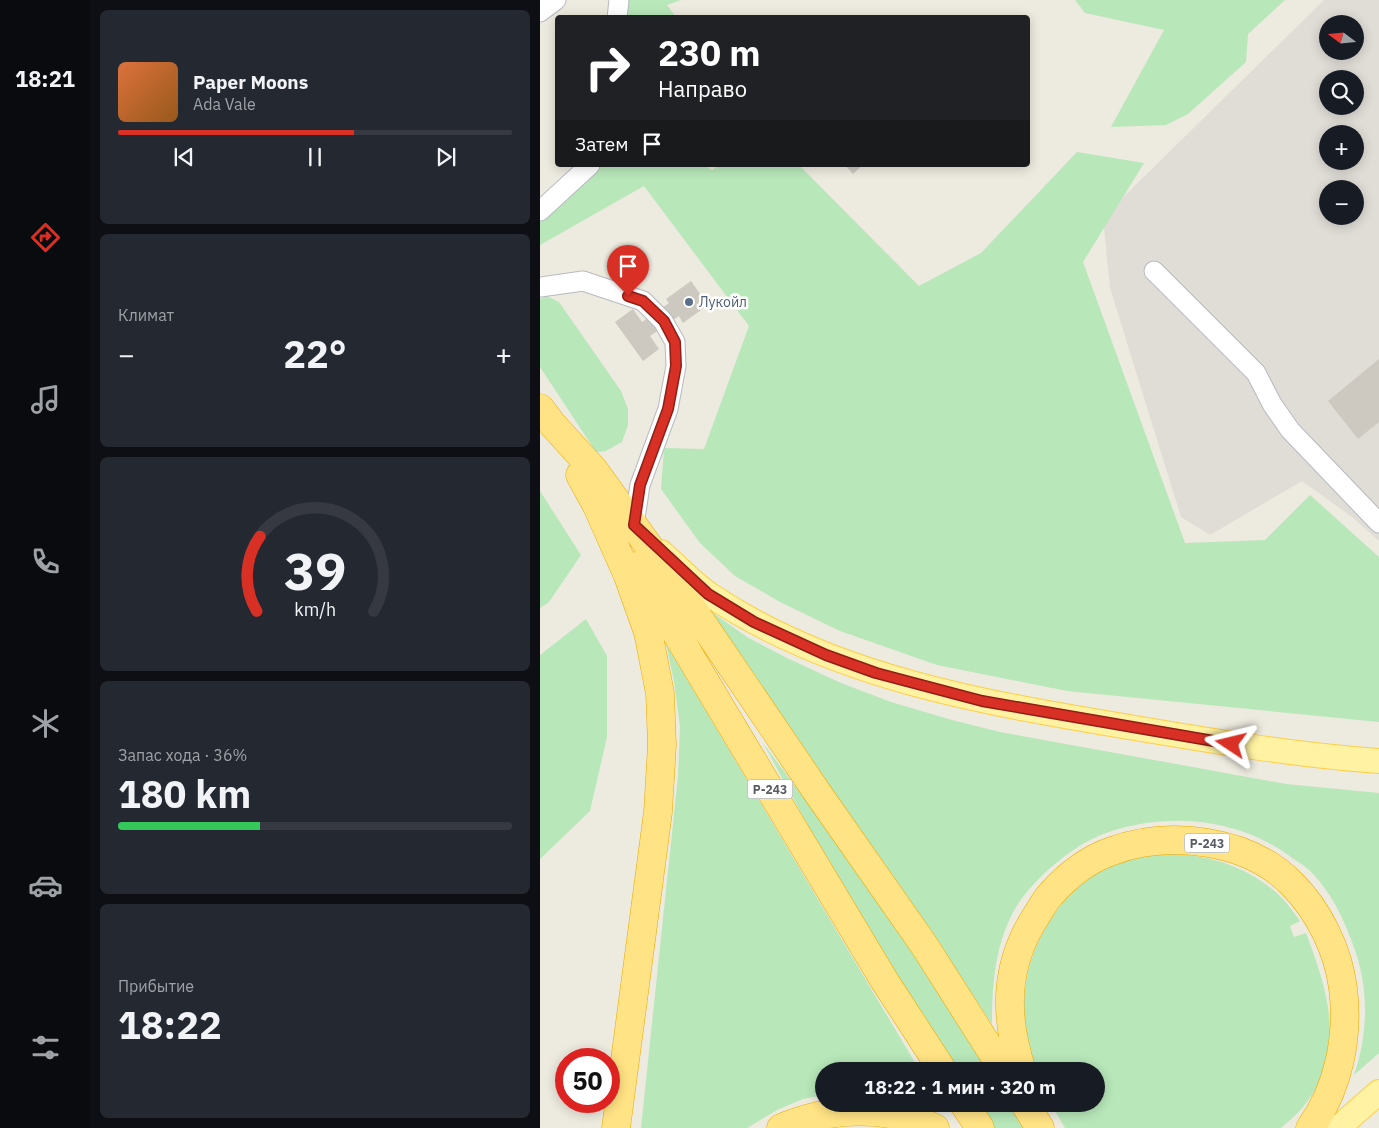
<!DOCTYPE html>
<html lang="ru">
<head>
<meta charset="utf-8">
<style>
  body { margin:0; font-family:"IBM Plex Sans",sans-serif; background:#242831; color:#f1f3f6; height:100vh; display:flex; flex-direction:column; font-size:19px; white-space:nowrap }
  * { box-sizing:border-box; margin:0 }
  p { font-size:16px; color:#9ea1a6 }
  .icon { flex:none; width:28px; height:28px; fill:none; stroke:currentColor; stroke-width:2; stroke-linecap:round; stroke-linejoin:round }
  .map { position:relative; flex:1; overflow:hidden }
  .sheet { display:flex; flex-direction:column; gap:10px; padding:10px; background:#0d0f14; width:450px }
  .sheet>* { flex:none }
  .hud { position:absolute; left:15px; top:15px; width:475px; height:152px; border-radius:5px; box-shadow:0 2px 12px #0003; background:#202124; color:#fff; overflow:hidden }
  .needle { width:32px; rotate:286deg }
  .fabs { position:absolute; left:779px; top:15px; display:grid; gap:10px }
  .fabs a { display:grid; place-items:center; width:45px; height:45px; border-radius:50%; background:#171b24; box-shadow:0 2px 12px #0003; font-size:25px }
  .speed { position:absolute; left:15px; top:1048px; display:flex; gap:10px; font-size:25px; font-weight:700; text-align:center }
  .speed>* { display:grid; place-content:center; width:65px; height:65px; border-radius:50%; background:#171b24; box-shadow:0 2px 12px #0003; line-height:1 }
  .speed .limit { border:8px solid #d22; background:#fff; color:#111 }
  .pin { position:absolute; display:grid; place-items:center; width:42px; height:42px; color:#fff; margin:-51px -21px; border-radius:50% 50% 50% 0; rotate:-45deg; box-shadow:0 0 5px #0007 }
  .pin .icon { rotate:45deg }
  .me { position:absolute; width:55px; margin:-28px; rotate:280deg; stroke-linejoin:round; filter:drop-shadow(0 0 4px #0008) }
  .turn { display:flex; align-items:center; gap:18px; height:105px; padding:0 20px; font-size:22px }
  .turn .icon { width:65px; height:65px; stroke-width:2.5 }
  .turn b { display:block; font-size:35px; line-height:42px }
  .then { display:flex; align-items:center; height:48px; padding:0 20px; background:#0003; gap:10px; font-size:19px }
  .big { font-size:38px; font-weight:700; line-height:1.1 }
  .sheet .card { flex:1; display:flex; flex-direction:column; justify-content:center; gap:8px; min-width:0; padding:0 18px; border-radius:8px; background:#242831 }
  .sheet .dial { align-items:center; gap:0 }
  .dial svg { height:130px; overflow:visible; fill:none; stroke:#363941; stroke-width:7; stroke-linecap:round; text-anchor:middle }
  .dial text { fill:#f1f3f6; stroke:none }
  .song { display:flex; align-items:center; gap:15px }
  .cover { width:60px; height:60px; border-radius:8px; background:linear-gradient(135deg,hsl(20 70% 55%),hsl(30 70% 35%)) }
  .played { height:5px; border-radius:2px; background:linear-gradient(90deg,#d93025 60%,#363941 60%) }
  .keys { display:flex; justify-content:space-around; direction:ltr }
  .heat { display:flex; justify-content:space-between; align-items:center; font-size:28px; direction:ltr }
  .charge { height:8px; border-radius:4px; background:linear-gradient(90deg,#34c759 36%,#363941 0) }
  .trip { position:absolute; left:275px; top:1062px; width:290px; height:50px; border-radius:25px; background:#171b24; box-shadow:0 2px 12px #0003; font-weight:700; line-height:50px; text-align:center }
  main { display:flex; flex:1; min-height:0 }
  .tabs { display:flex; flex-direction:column; width:90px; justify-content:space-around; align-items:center; background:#090b0e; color:#9ea1a6 }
  .tabs .icon { width:35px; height:35px }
  .tabs .selected { color:#d93025 }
  .tabs b { font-size:22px; color:#f1f3f6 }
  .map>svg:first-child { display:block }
  .industrial { fill:#e0ddd7; fill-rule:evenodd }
  .green { fill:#b8e7b9 }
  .building { fill:#cdc8c0 }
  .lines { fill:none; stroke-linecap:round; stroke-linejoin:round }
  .minor-casing { stroke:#b7bac0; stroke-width:21 }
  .major-casing { stroke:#fdcf48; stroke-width:26 }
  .highway-casing { stroke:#eca800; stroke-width:29 }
  .minor { stroke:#fff; stroke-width:19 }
  .major { stroke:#fff2a2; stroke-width:24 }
  .highway { stroke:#ffe384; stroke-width:28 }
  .route-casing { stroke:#8d1f18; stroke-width:12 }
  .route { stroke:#d93025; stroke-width:9 }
  .service-dot { fill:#5c6f8a; stroke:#fff; stroke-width:2 }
  .labels { text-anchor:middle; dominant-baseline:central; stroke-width:5; stroke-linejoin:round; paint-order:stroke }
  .shield { fill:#fff; stroke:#8a8d91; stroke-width:1 }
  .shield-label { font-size:12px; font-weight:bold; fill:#585c62 }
  .service-label { font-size:14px; fill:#4e5e75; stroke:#fff; text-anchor:start }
</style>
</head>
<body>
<main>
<nav class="tabs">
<b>18:21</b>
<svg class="icon selected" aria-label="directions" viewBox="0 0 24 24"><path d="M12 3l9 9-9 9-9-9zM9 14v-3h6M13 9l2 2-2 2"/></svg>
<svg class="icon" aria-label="music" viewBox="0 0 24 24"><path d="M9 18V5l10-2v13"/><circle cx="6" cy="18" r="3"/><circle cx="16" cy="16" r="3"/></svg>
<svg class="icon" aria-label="phone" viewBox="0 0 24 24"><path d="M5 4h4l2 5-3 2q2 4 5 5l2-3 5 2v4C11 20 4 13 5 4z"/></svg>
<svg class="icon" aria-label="climate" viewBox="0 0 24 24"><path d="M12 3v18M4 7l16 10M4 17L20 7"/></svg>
<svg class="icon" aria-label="car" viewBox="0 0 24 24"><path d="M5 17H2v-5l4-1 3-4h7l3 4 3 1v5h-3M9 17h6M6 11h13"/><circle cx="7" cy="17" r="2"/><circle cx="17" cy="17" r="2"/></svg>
<svg class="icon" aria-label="filters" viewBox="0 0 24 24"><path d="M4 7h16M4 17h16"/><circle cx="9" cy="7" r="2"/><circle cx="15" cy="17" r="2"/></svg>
</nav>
<section class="sheet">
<div class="card">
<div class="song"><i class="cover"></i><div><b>Paper Moons</b><p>Ada Vale</p></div></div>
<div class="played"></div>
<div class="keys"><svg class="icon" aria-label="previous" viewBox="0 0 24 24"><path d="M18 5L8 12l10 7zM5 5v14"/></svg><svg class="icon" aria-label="pause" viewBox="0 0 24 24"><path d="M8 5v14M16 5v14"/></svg><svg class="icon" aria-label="next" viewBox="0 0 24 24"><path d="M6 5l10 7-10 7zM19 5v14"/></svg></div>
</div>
<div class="card"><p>Климат</p>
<div class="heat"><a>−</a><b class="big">22°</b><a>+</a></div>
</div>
<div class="card dial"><svg viewBox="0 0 100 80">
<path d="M14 69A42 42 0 1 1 86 69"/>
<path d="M14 69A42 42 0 0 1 16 23" stroke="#d93025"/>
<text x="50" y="56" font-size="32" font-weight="700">39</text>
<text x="50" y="72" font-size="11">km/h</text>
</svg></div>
<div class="card"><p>Запас хода · 36%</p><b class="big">180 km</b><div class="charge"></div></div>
<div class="card"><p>Прибытие</p><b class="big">18:22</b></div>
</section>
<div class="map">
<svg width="839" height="1128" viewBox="0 0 839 1128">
  <rect width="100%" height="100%" fill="#edeadf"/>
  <path class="industrial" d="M784,0H839V541L812,517L762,481L670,535L641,517L570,288L563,217ZM788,24H815V51H788ZM788,79H815V106H788ZM788,134H815V161H788ZM788,189H815V216H788Z"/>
  <path class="green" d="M87,0H141L127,5L136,17L85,18Z
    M535,0H745L708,34L706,62L648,114L626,125L571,127L624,30L545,13Z
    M537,152L604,163L543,262L645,543L725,540L770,495L839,557V722L527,691L397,665L300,631L240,602L195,576L160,543L121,489L124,448L164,449L209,326L104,186L0,245V219L63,165H164L172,170L179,165H259L379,286L441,253Z
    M7,296L19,302L81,391L88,409V425L82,442L66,451L56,452L0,367V299Z
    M0,491L41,555L9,602L0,608Z
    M163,606L207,637L247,658L301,683L351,702L412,720L460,732L746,784L839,793V1053L814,1075C829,1032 829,984 812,942C803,917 791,893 773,874C768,868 761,864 755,860C703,819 631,811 569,832C536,842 494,878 476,907C455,943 452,984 452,1024L356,880Z
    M46,619L67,656V737L50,811L0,859V655Z
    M126,644L380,1071H284V1095L263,1099L237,1110L207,1128H101L138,776L140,727L134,681Z
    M223,743L334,892L450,1071H417L307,897Z
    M624,854C669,854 708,866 741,897C748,904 754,913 760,921L750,926L754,937L766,933C788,991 808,1053 763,1107C757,1115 748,1121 741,1128H525L511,1104H556V1071H497C493,1062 489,1052 487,1042C482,1016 483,984 492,958C502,929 525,892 552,876C575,862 598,857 624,854Z
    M438,1104H471L487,1128H454Z"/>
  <path class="building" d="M305,165H323L313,174Z
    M151,281L168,305L143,323L139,316L110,336L119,349L103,361L75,322L93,309L102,322L129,303L126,299Z
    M839,359V422L818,439L788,401Z"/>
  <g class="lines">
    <defs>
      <path id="minor" d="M0,12L16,0
        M77,18L79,0
        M0,211L50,165
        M614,271L716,373L732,404L750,430L839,523
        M0,287L43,281L103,301L123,321L135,342L136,366L128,409L100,485L94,525"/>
      <path id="major" d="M121,552C137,566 152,583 170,595C294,678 445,703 589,727C672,741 755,755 839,761
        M798,1128L839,1092"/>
      <path id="highway" d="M0,408L13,425L54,470L133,580L279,795L384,945L464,1071
        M40,475L57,506L88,576L108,632L120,693L122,745L118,812L76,1128
        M96,566L344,980L403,1071
        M482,1071C464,1016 464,966 496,916C501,909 505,900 511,894C527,876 549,859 572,851C629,830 708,839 752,884C779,911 798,950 803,988C809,1036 799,1088 770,1128
        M424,1104L440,1128
        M485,1104L500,1128
        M241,1128C290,1107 347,1105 395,1128"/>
    </defs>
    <use href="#minor" class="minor-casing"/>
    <use href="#major" class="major-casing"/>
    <use href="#highway" class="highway-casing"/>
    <use href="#minor" class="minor"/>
    <use href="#major" class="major"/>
    <use href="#highway" class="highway"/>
  </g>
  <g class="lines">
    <defs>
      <path id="route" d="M88,296L103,301L124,321L135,342L136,366L128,409L100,485L94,525L168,594L214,622L286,655L336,673L442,701L691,744"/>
    </defs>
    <use href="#route" class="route-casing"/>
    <use href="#route" class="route"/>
  </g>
  <circle class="service-dot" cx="149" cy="302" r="5"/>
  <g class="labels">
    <g class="shield">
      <rect x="207.5" y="779.5" width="45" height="19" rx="4"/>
      <rect x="644.5" y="833.5" width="45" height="19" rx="4"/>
    </g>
    <g class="shield-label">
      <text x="230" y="789">Р-243</text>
      <text x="667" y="843">Р-243</text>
    </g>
    <g class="service-label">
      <text x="159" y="302">Лукойл</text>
    </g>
  </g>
</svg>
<div class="fabs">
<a><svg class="needle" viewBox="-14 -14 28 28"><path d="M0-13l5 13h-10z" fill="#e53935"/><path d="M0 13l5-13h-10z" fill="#9ea1a6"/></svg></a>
<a><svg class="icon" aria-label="search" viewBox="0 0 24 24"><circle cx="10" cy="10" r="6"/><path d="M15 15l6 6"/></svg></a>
<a>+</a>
<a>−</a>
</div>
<div class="speed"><div class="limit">50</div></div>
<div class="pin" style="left:88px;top:296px;background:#d93025"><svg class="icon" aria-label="arrive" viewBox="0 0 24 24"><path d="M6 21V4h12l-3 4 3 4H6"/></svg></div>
<svg class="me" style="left:691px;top:744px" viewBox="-20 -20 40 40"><path d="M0-17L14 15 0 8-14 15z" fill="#d93025" stroke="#fff" stroke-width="4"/></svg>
<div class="trip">18:22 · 1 мин · 320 m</div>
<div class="hud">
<div class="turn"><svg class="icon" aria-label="right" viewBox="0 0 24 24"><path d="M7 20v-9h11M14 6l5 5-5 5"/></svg><div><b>230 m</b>Направо</div></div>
<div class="then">Затем<svg class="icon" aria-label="arrive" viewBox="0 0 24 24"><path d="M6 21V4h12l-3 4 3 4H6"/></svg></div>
</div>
</div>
</main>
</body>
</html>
